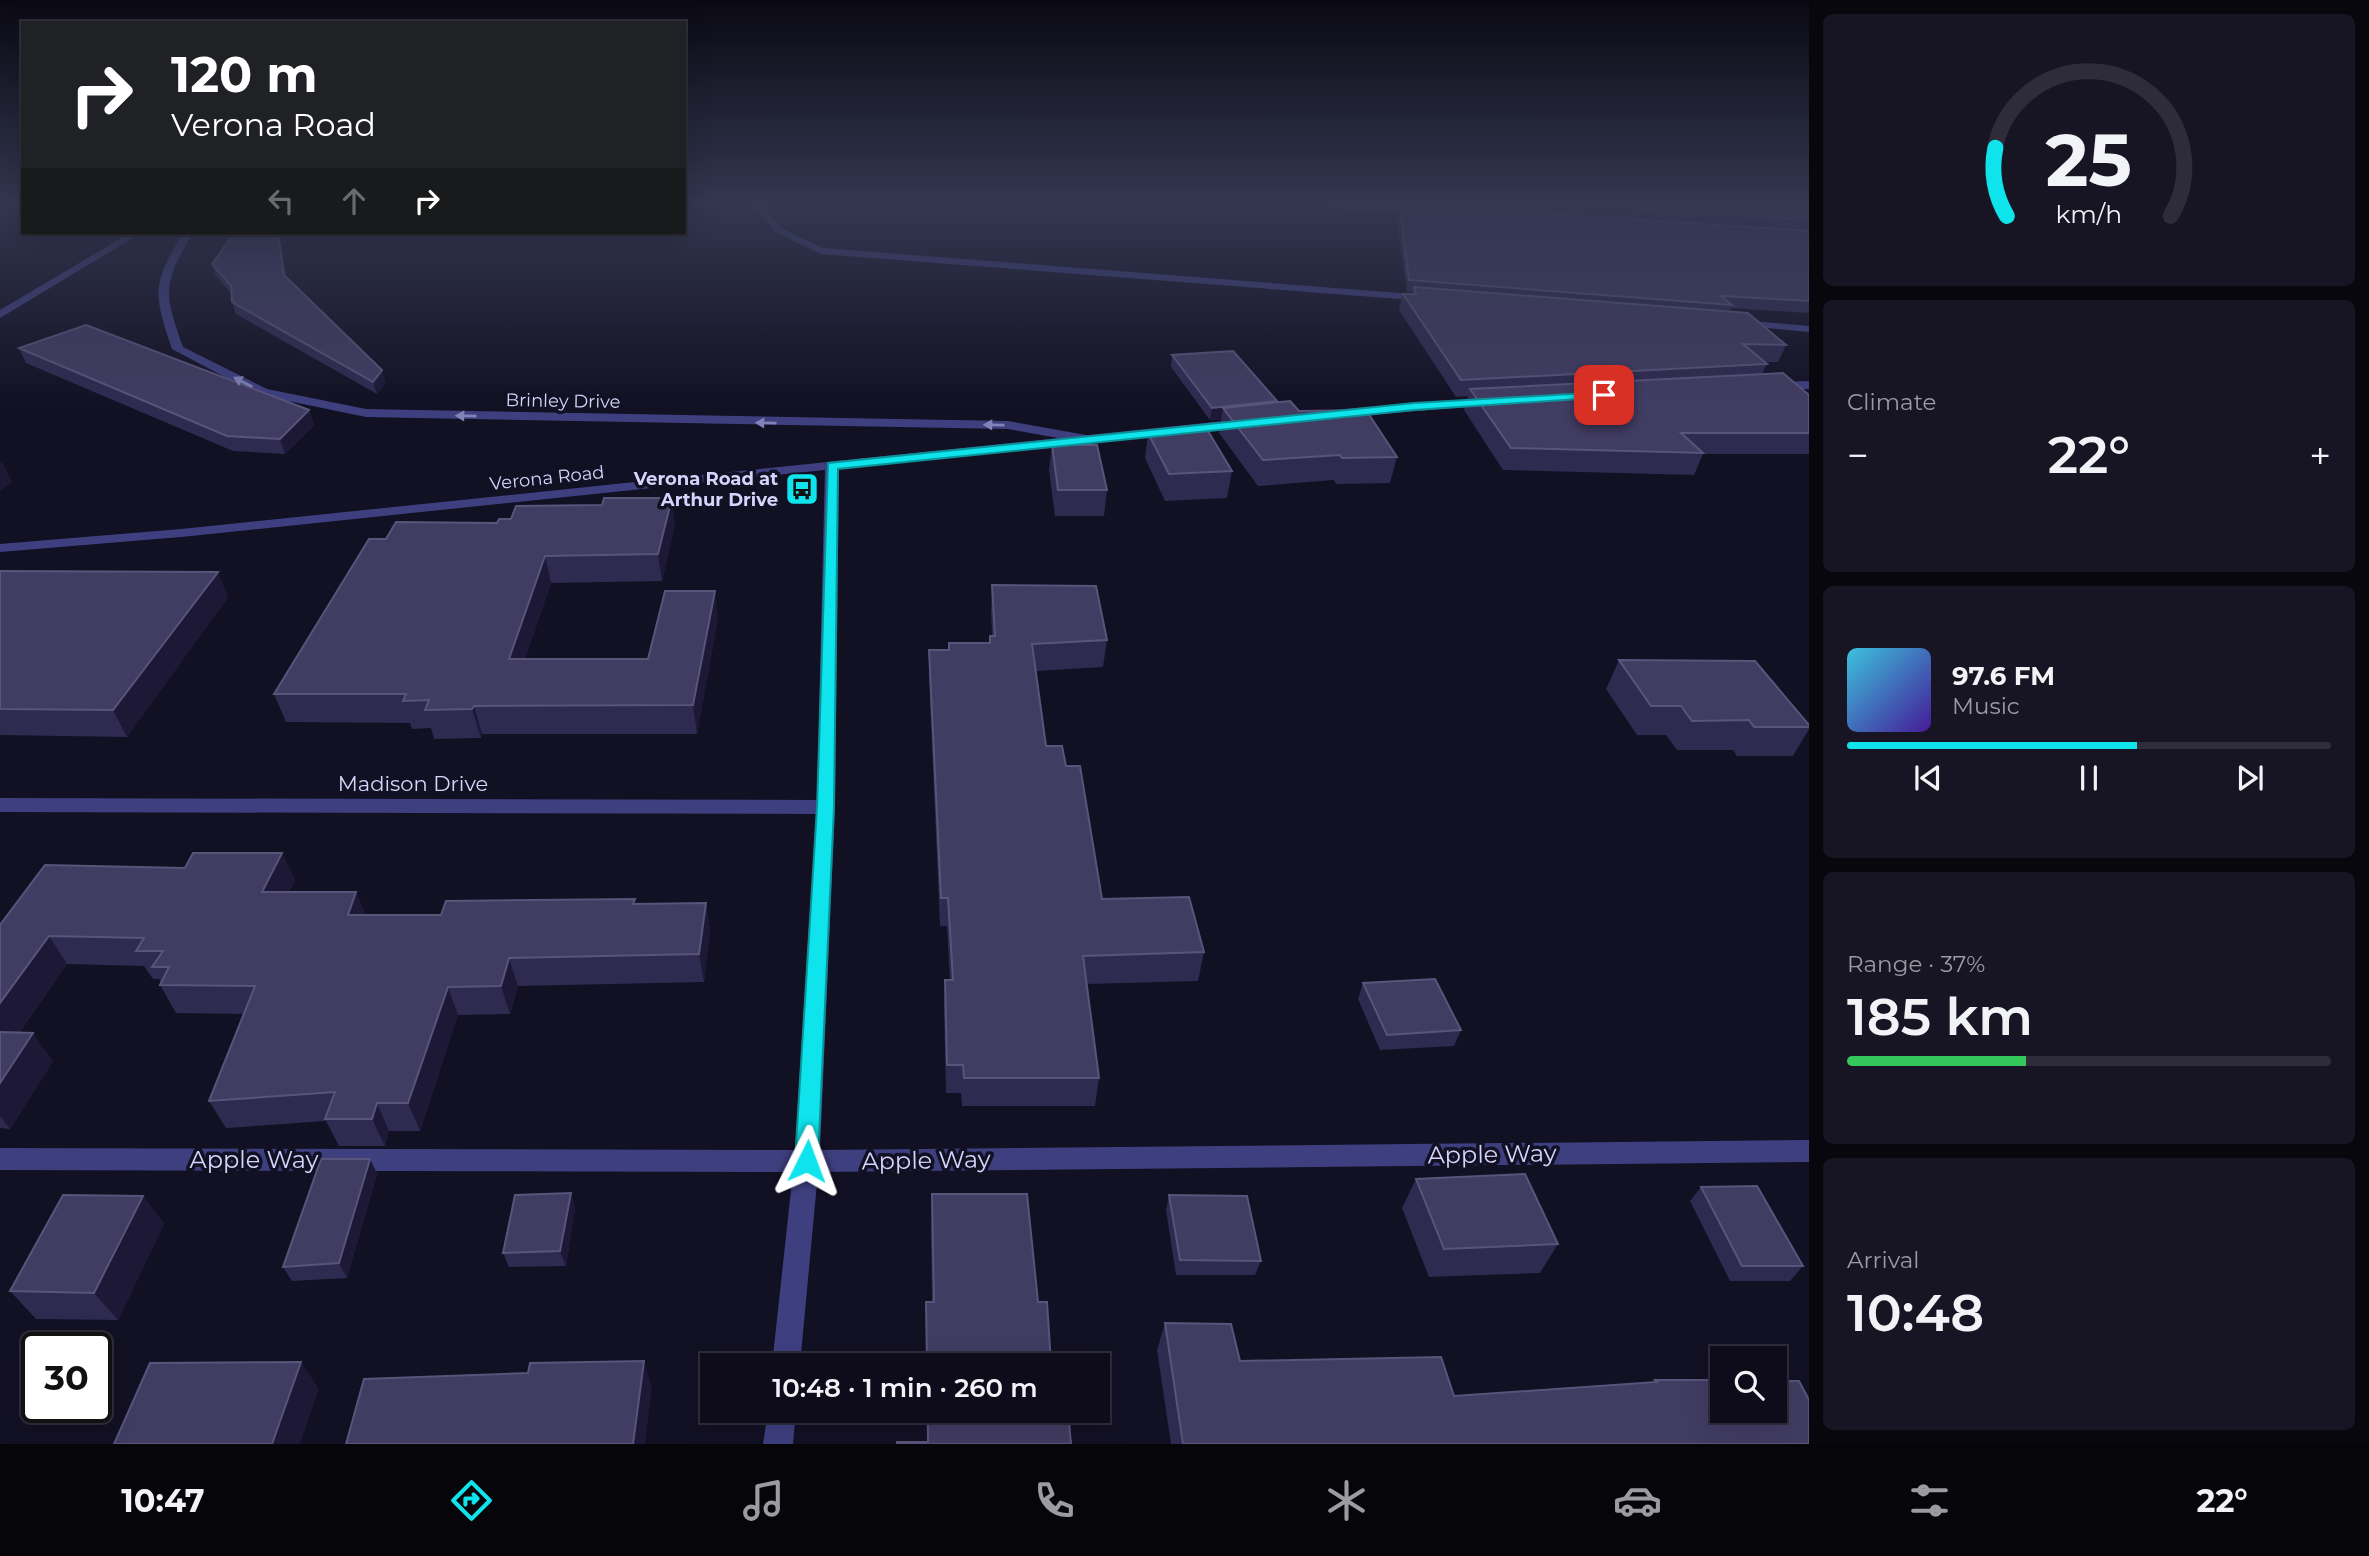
<!DOCTYPE html>
<html lang="en">
<head>
<meta charset="utf-8">
<style>
  body { margin:0; font-family:Montserrat,sans-serif; background:#171523; color:#f1f3f6; height:100vh; display:flex; flex-direction:column; font-size:26px; white-space:nowrap }
  * { box-sizing:border-box; margin:0 }
  p { font-size:23px; color:#9b9ba2 }
  .icon { flex:none; width:38px; height:38px; fill:none; stroke:currentColor; stroke-width:2; stroke-linecap:round; stroke-linejoin:round }
  .map { position:relative; flex:1; overflow:hidden }
  .sheet { display:flex; flex-direction:column; gap:14px; padding:14px; background:#08070e; width:560px }
  .sheet>* { flex:none }
  .guide { position:absolute; left:21px; top:21px; width:665px; height:214px; border-radius:0px; box-shadow:0 7px 28px #0002,0 0 0 2px #2e2c39; background:#202124; color:#fff; overflow:hidden }
  .tools { position:absolute; left:1710px; top:1346px; display:grid; gap:14px }
  .tools a { display:grid; place-items:center; width:77px; height:77px; border-radius:0px; background:#0e0c1a; box-shadow:0 7px 28px #0002,0 0 0 2px #2e2c39; font-size:35px }
  .speed { position:absolute; left:21px; top:1332px; display:flex; gap:14px; font-size:35px; font-weight:700; text-align:center }
  .speed>* { display:grid; place-content:center; width:91px; height:91px; border-radius:50%; background:#0e0c1a; box-shadow:0 7px 28px #0002,0 0 0 2px #2e2c39; line-height:1 }
  .speed .limit { border:4px solid #111; border-radius:10px; background:#fff; color:#111 }
  .pin { position:absolute; display:grid; place-items:center; width:60px; height:60px; color:#fff; margin:-30px; border-radius:14px; box-shadow:0 4px 10px #0006 }
  .me { position:absolute; width:77px; margin:-38px; rotate:3deg; stroke-linejoin:round; filter:drop-shadow(0 0 5px #0008) }
  .turn { display:flex; align-items:center; gap:24px; height:147px; padding:0 35px; font-size:32px }
  .turn .icon { width:91px; height:91px; stroke-width:2.5 }
  .turn b { display:block; font-size:49px; line-height:60px }
  .lanes { display:flex; align-items:center; height:66px; padding:0 35px; background:#0003; justify-content:center; gap:35px; direction:ltr }
  .lanes .off { opacity:.35 }
  .big { font-size:52px; font-weight:600; line-height:1.1 }
  .sheet .tile { flex:1; display:flex; flex-direction:column; justify-content:center; gap:10px; min-width:0; padding:0 24px; border-radius:10px; background:#171523 }
  .sheet .dial { align-items:center; gap:0 }
  .dial svg { height:182px; overflow:visible; fill:none; stroke:#2e2c39; stroke-width:7; stroke-linecap:round; text-anchor:middle }
  .dial text { fill:#f1f3f6; stroke:none }
  .song { display:flex; align-items:center; gap:21px }
  .cover { width:84px; height:84px; border-radius:10px; background:linear-gradient(135deg,hsl(190 70% 55%),hsl(260 70% 35%)) }
  .played { height:7px; border-radius:4px; background:linear-gradient(90deg,#0fe4ed 60%,#2e2c39 60%) }
  .keys { display:flex; justify-content:space-around; direction:ltr }
  .heat { display:flex; justify-content:space-between; align-items:center; font-size:38px; direction:ltr }
  .charge { height:10px; border-radius:5px; background:linear-gradient(90deg,#34c759 37%,#2e2c39 0) }
  .trip { position:absolute; left:700px; top:1353px; width:410px; height:70px; border-radius:0px; background:#0e0c1a; box-shadow:0 7px 28px #0002,0 0 0 2px #2e2c39; font-weight:600; line-height:70px; text-align:center }
  .menu { display:flex; height:112px; justify-content:space-around; align-items:center; background:#06050a; color:#9b9ba2 }
  .menu .icon { width:49px; height:49px }
  .menu .active { color:#0fe4ed }
  .menu b { font-size:32px; color:#f1f3f6 }
  main { display:flex; flex:1; min-height:0 }
  .map>svg:first-child { display:block }
  .lines { fill:none; stroke-linecap:round; stroke-linejoin:round }
  .minor { fill:#3e3f7f; fill-rule:evenodd }
  .tertiary { fill:#3e3f7f; fill-rule:evenodd }
  .wall { fill:#2f2a50 }
  .shaded-wall { fill:#1c1836 }
  .building { fill:#413c62; stroke:#58547a; stroke-width:2 }
  .oneway { fill:#8282b7 }
  .route { fill:#0fe4ed; stroke:#0a949a; stroke-width:2 }
  .labels { text-anchor:middle; dominant-baseline:central; stroke-width:7; stroke-linejoin:round; paint-order:stroke }
  .far-street-label { font-size:18px; fill:#d6d4fc; stroke:#121023 }
  .far-poi-label { font-size:18px; font-weight:bold; fill:#d6d4fc; stroke:#121023; text-anchor:end }
  .street-label { font-size:21px; fill:#d6d4fc; stroke:#121023 }
  .near-street-label { font-size:24px; fill:#d6d4fc; stroke:#121023 }
</style>
</head>
<body>
<main>
<div class="map">
<svg width="1809" height="1444" viewBox="0 0 1809 1444">
  <rect width="100%" height="100%" fill="#121023"/>
  <g class="lines">
    <path class="minor" d="M754,204H762L781,228L823,248L1425,295L1430,298L1425,301L821,254L775,232Z
      M1323,204L1421,207L1426,210L1421,213L1327,207Z
      M183,233H193C163,283 163,292 183,347L267,389L366,409L1008,421L1086,435L1092,439L1086,443L1008,429L366,417L259,395L172,349C153,293 152,284 183,233Z
      M1739,320L1809,326V332L1735,325L1734,323Z
      M832,462L839,466L835,807L820,1150L1809,1140V1162L818,1172L800,1365H772L793,1172L0,1170V1148L795,1150L816,814L0,812V798L817,800L825,466Z
      M768,1410H796L793,1444H763Z"/>
    <path class="tertiary" d="M130,233H141L0,318V310Z
      M1809,381V389L1774,390L1768,386L1774,382Z
      M1487,398L1493,402L1491,405L1344,417L1338,413L1344,409Z
      M1243,419L1249,423L1247,426L181,537L0,552V544L181,529Z"/>
  </g>
  <path class="wall" d="M1396,204H1809V313L1731,308L1730,311L1786,345L1778,362H1765L1767,364L1762,374L1809,395V454H1703L1694,475L1503,470L1464,410L1468,396L1456,397L1399,310L1403,294H1412L1413,292H1407L1396,214L1399,204L1544,213Z
    M234,233H280L286,277L386,382L377,394L236,314L232,302L231,293L216,276L212,264Z
    M19,348L309,410L314,425L285,454L233,451L26,363Z
    M1172,355L1277,401V402L1299,411L1397,457L1390,483L1336,484L1334,480L1258,486L1219,433L1221,419L1210,420L1171,367Z
    M1148,433L1232,471L1227,498L1165,501L1145,458Z
    M1052,445L1107,490L1104,516H1055L1049,470Z
    M675,524L662,581L551,583L525,659H648L718,618L697,734H482L481,738L434,739L431,728L412,729L410,723L286,722L274,694L386,539Z
    M0,571L228,597L127,737L0,735Z
    M992,585L1107,640L1103,667L1036,671L1046,746L1066,766L1102,899L1204,952L1198,981L1087,984L1099,1078L1095,1106H962L961,1093H946L944,1008L945,980H950L947,926H940L929,677V650H949L990,643V636H992L991,611Z
    M1619,660L1809,725V729L1793,756H1737L1733,750H1677L1666,735H1637L1606,689Z
    M282,853L295,881L289,892L366,915H441L636,904L706,903L710,931L704,982L518,986L510,1014L458,1015L420,1131H389L385,1146H339L326,1121L226,1128L209,1101L244,1014L176,1013L160,985L161,982L159,979H153L144,966L67,964L19,1033L53,1061L10,1129L0,1128V925L185,868Z
    M1363,983L1461,1030L1454,1046L1380,1050L1358,999Z
    M370,1159L377,1174L347,1278L292,1281L283,1267Z
    M1416,1179L1558,1244L1540,1273L1429,1277L1402,1208Z
    M1701,1187L1803,1266L1790,1281H1730L1690,1201Z
    M571,1193L575,1208L566,1266L509,1267L503,1253Z
    M932,1194L1038,1302L1051,1363L1064,1365H926V1302H932L931,1233Z
    M1169,1195L1261,1261L1255,1275H1176L1166,1210Z
    M143,1196L164,1224L118,1320L36,1319L10,1291Z
    M1165,1323L1240,1361L1454,1396L1653,1382L1655,1380L1809,1444H1171L1157,1350Z
    M926,1410H1068L1071,1444L927,1442Z"/>
  <path class="shaded-wall" d="M278,233H280L287,286L284,275Z
    M382,370L386,382L377,394L373,382Z
    M1277,401L1275,414L1223,408L1221,419L1210,420L1212,408Z
    M309,410L314,425L285,454L280,439Z
    M2,462L12,482L0,491V463Z
    M672,498L675,524L662,581L658,554Z
    M545,556L551,583L516,687L509,659Z
    M218,572L228,597L127,737L113,710Z
    M715,591L718,618L697,734L693,705Z
    M474,706L482,734L481,738L472,709Z
    M282,853L295,881L275,920L262,892Z
    M356,892L368,920L348,915Z
    M706,903L710,931L704,982L699,954Z
    M49,936L67,964L0,1059V1003Z
    M509,958L518,986L510,1014L501,986Z
    M448,987L458,1015L420,1131L408,1103Z
    M33,1033L53,1061L10,1129L0,1116V1083Z
    M377,1103L389,1131L385,1146L372,1119Z
    M370,1159L377,1174L347,1278L339,1263Z
    M571,1193L575,1208L566,1266L560,1251Z
    M143,1196L164,1224L118,1320L94,1293Z
    M644,1361L652,1388L645,1444H633Z
    M301,1362L319,1389L300,1444H272Z"/>
  <path class="building" d="M1399,204L1809,231V301L1721,296L1732,305L1409,280Z
    M1554,204H1809V220Z
    M234,233H278L284,275L382,370L373,382L232,302L231,286L212,264Z
    M1414,287L1748,313L1786,345L1743,344L1767,364L1461,380L1403,294H1416Z
    M86,325L309,410L280,439L227,436L19,348Z
    M1233,351L1277,401L1212,408L1172,355Z
    M1783,373L1809,395V433H1681L1703,453L1511,448L1470,389Z
    M1290,401L1299,411L1366,410L1397,457L1342,458L1340,455L1263,460L1223,408Z
    M1208,431L1232,471L1169,474L1148,433Z
    M1052,445H1097L1107,490H1058Z
    M604,498H672L658,554L545,556L509,659H648L665,591H715L693,705L474,706L472,709L425,710L429,700L403,701L406,694H274L369,539H386L396,522L497,523L499,519H511L516,506L602,505Z
    M0,571L218,572L113,710L0,709Z
    M992,585L1096,586L1107,640L1032,644L1046,746H1062L1066,766H1080L1102,899L1189,897L1204,952L1083,956L1099,1078H964L963,1065H947L945,980H953L948,898H941L929,650H949V643H990V636H995Z
    M1619,660L1755,661L1809,725V727H1754L1749,720L1692,721L1681,706H1651Z
    M193,853H282L262,892H356L348,915H441L446,901L635,899L633,904L706,903L699,954L509,958L501,986L448,987L408,1103H377L372,1119H325L335,1092L209,1101L255,986L160,985L169,967H152L163,951H136L144,938L49,936L0,1003V925L45,865L185,868Z
    M1435,979L1461,1030L1387,1035L1363,983Z
    M0,1032L33,1033L0,1083Z
    M321,1159H370L339,1263L283,1267Z
    M1525,1174L1558,1244L1444,1249L1416,1179Z
    M1757,1186L1803,1266H1742L1701,1187Z
    M571,1193L560,1251L503,1253L515,1195Z
    M932,1194H1027L1038,1302H1047L1051,1363H1064V1365H927L926,1302H934Z
    M63,1195L143,1196L94,1293L10,1291Z
    M1169,1195L1247,1196L1261,1261L1180,1260Z
    M1165,1323L1231,1324L1240,1361L1441,1357L1454,1396L1657,1382L1655,1380H1722V1410H1774V1381H1799L1809,1400V1444H1183Z
    M644,1361L633,1444H346L364,1379L528,1373L530,1363Z
    M301,1362L272,1444H114L150,1363Z
    M928,1410H1068L1071,1444H897V1442H928Z"/>
  <defs><path id="oneway-solid" d="M-6-.8H1V-3.2L6.5 0L1 3.2V.8H-6Z" transform="scale(1.75)"/></defs>
  <g class="oneway">
    <use href="#oneway-solid" transform="translate(243 382) rotate(-153)"/>
    <use href="#oneway-solid" transform="translate(466 416) rotate(-179)"/>
    <use href="#oneway-solid" transform="translate(766 423) rotate(-179)"/>
    <use href="#oneway-solid" transform="translate(994 425) rotate(-179)"/>
  </g>
  <linearGradient id="sky" x2="0" y2="1"><stop stop-color="#0a0913"/><stop offset="0.5" stop-color="#333750"/><stop offset="1" stop-color="#333750" stop-opacity="0"/></linearGradient>
  <rect width="1809" height="406" fill="url(#sky)"/>
  <path class="route" d="M1604,392L1610,395L1608,397L1414,410L838,469L834,807L818,1161L815,1168L807,1171L799,1168L795,1161L817,807L828,463L1414,403Z"/>
  <defs>
    <symbol id="bus-square" viewBox="-11 -11 22 22"><rect x="-9" y="-9" width="18" height="18" rx="4" fill="#0fe4ed" stroke="#121023"/><path d="M-5-6H5V4H4V6H2V4H-2V6H-4V4H-5ZM-3.5-4V0h7V-4ZM-3.5 1.2v1.5H-2V1.2ZM2 1.2v1.5H3.5V1.2Z" fill="#111"/></symbol>
  </defs>
  <g fill-rule="evenodd">
    <use href="#bus-square" x="783" y="470" width="38" height="38"/>
  </g>
  <g class="labels">
    <g class="far-street-label">
      <text transform="translate(563 401) rotate(1)">Brinley Drive</text>
      <text transform="translate(547 478) rotate(-6)">Verona Road</text>
    </g>
    <g class="far-poi-label">
      <text x="778" y="479">Verona Road at<tspan x="778" dy="21">Arthur Drive</tspan></text>
    </g>
    <g class="street-label">
      <text x="413" y="783">Madison Drive</text>
    </g>
    <g class="near-street-label">
      <text transform="translate(1492 1154) rotate(-1)">Apple Way</text>
      <text x="254" y="1159">Apple Way</text>
      <text transform="translate(926 1160) rotate(-1)">Apple Way</text>
    </g>
  </g>
</svg>
<div class="tools">
<a><svg class="icon" aria-label="search" viewBox="0 0 24 24"><circle cx="10" cy="10" r="6"/><path d="M15 15l6 6"/></svg></a>
</div>
<div class="speed"><div class="limit">30</div></div>
<div class="pin" style="left:1604px;top:395px;background:#d93025"><svg class="icon" aria-label="arrive" viewBox="0 0 24 24"><path d="M6 21V4h12l-3 4 3 4H6"/></svg></div>
<svg class="me" style="left:807px;top:1161px" viewBox="-20 -20 40 40"><path d="M0-17L14 15 0 8-14 15z" fill="#0fe4ed" stroke="#fff" stroke-width="4"/></svg>
<div class="trip">10:48 · 1 min · 260 m</div>
<div class="guide">
<div class="turn"><svg class="icon" aria-label="right" viewBox="0 0 24 24"><path d="M7 20v-9h11M14 6l5 5-5 5"/></svg><div><b>120 m</b>Verona Road</div></div>
<div class="lanes"><svg class="icon off" aria-label="left" viewBox="0 0 24 24"><path d="M17 20v-9H6M10 6l-5 5 5 5"/></svg><svg class="icon off" aria-label="ahead" viewBox="0 0 24 24"><path d="M12 20V5M6 11l6-6 6 6"/></svg><svg class="icon" aria-label="right" viewBox="0 0 24 24"><path d="M7 20v-9h11M14 6l5 5-5 5"/></svg></div>
</div>
</div>
<section class="sheet">
<div class="tile dial"><svg viewBox="0 0 100 80">
<path d="M14 69A42 42 0 1 1 86 69"/>
<path d="M14 69A42 42 0 0 1 9 39" stroke="#0fe4ed"/>
<text x="50" y="56" font-size="32" font-weight="700">25</text>
<text x="50" y="72" font-size="11">km/h</text>
</svg></div>
<div class="tile"><p>Climate</p>
<div class="heat"><a>−</a><b class="big">22°</b><a>+</a></div>
</div>
<div class="tile">
<div class="song"><i class="cover"></i><div><b>97.6 FM</b><p>Music</p></div></div>
<div class="played"></div>
<div class="keys"><svg class="icon" aria-label="previous" viewBox="0 0 24 24"><path d="M18 5L8 12l10 7zM5 5v14"/></svg><svg class="icon" aria-label="pause" viewBox="0 0 24 24"><path d="M8 5v14M16 5v14"/></svg><svg class="icon" aria-label="next" viewBox="0 0 24 24"><path d="M6 5l10 7-10 7zM19 5v14"/></svg></div>
</div>
<div class="tile"><p>Range · 37%</p><b class="big">185 km</b><div class="charge"></div></div>
<div class="tile"><p>Arrival</p><b class="big">10:48</b></div>
</section>
</main>
<nav class="menu">
<b>10:47</b>
<svg class="icon active" aria-label="directions" viewBox="0 0 24 24"><path d="M12 3l9 9-9 9-9-9zM9 14v-3h6M13 9l2 2-2 2"/></svg>
<svg class="icon" aria-label="music" viewBox="0 0 24 24"><path d="M9 18V5l10-2v13"/><circle cx="6" cy="18" r="3"/><circle cx="16" cy="16" r="3"/></svg>
<svg class="icon" aria-label="phone" viewBox="0 0 24 24"><path d="M5 4h4l2 5-3 2q2 4 5 5l2-3 5 2v4C11 20 4 13 5 4z"/></svg>
<svg class="icon" aria-label="climate" viewBox="0 0 24 24"><path d="M12 3v18M4 7l16 10M4 17L20 7"/></svg>
<svg class="icon" aria-label="car" viewBox="0 0 24 24"><path d="M5 17H2v-5l4-1 3-4h7l3 4 3 1v5h-3M9 17h6M6 11h13"/><circle cx="7" cy="17" r="2"/><circle cx="17" cy="17" r="2"/></svg>
<svg class="icon" aria-label="filters" viewBox="0 0 24 24"><path d="M4 7h16M4 17h16"/><circle cx="9" cy="7" r="2"/><circle cx="15" cy="17" r="2"/></svg>
<b>22°</b>
</nav>
</body>
</html>
